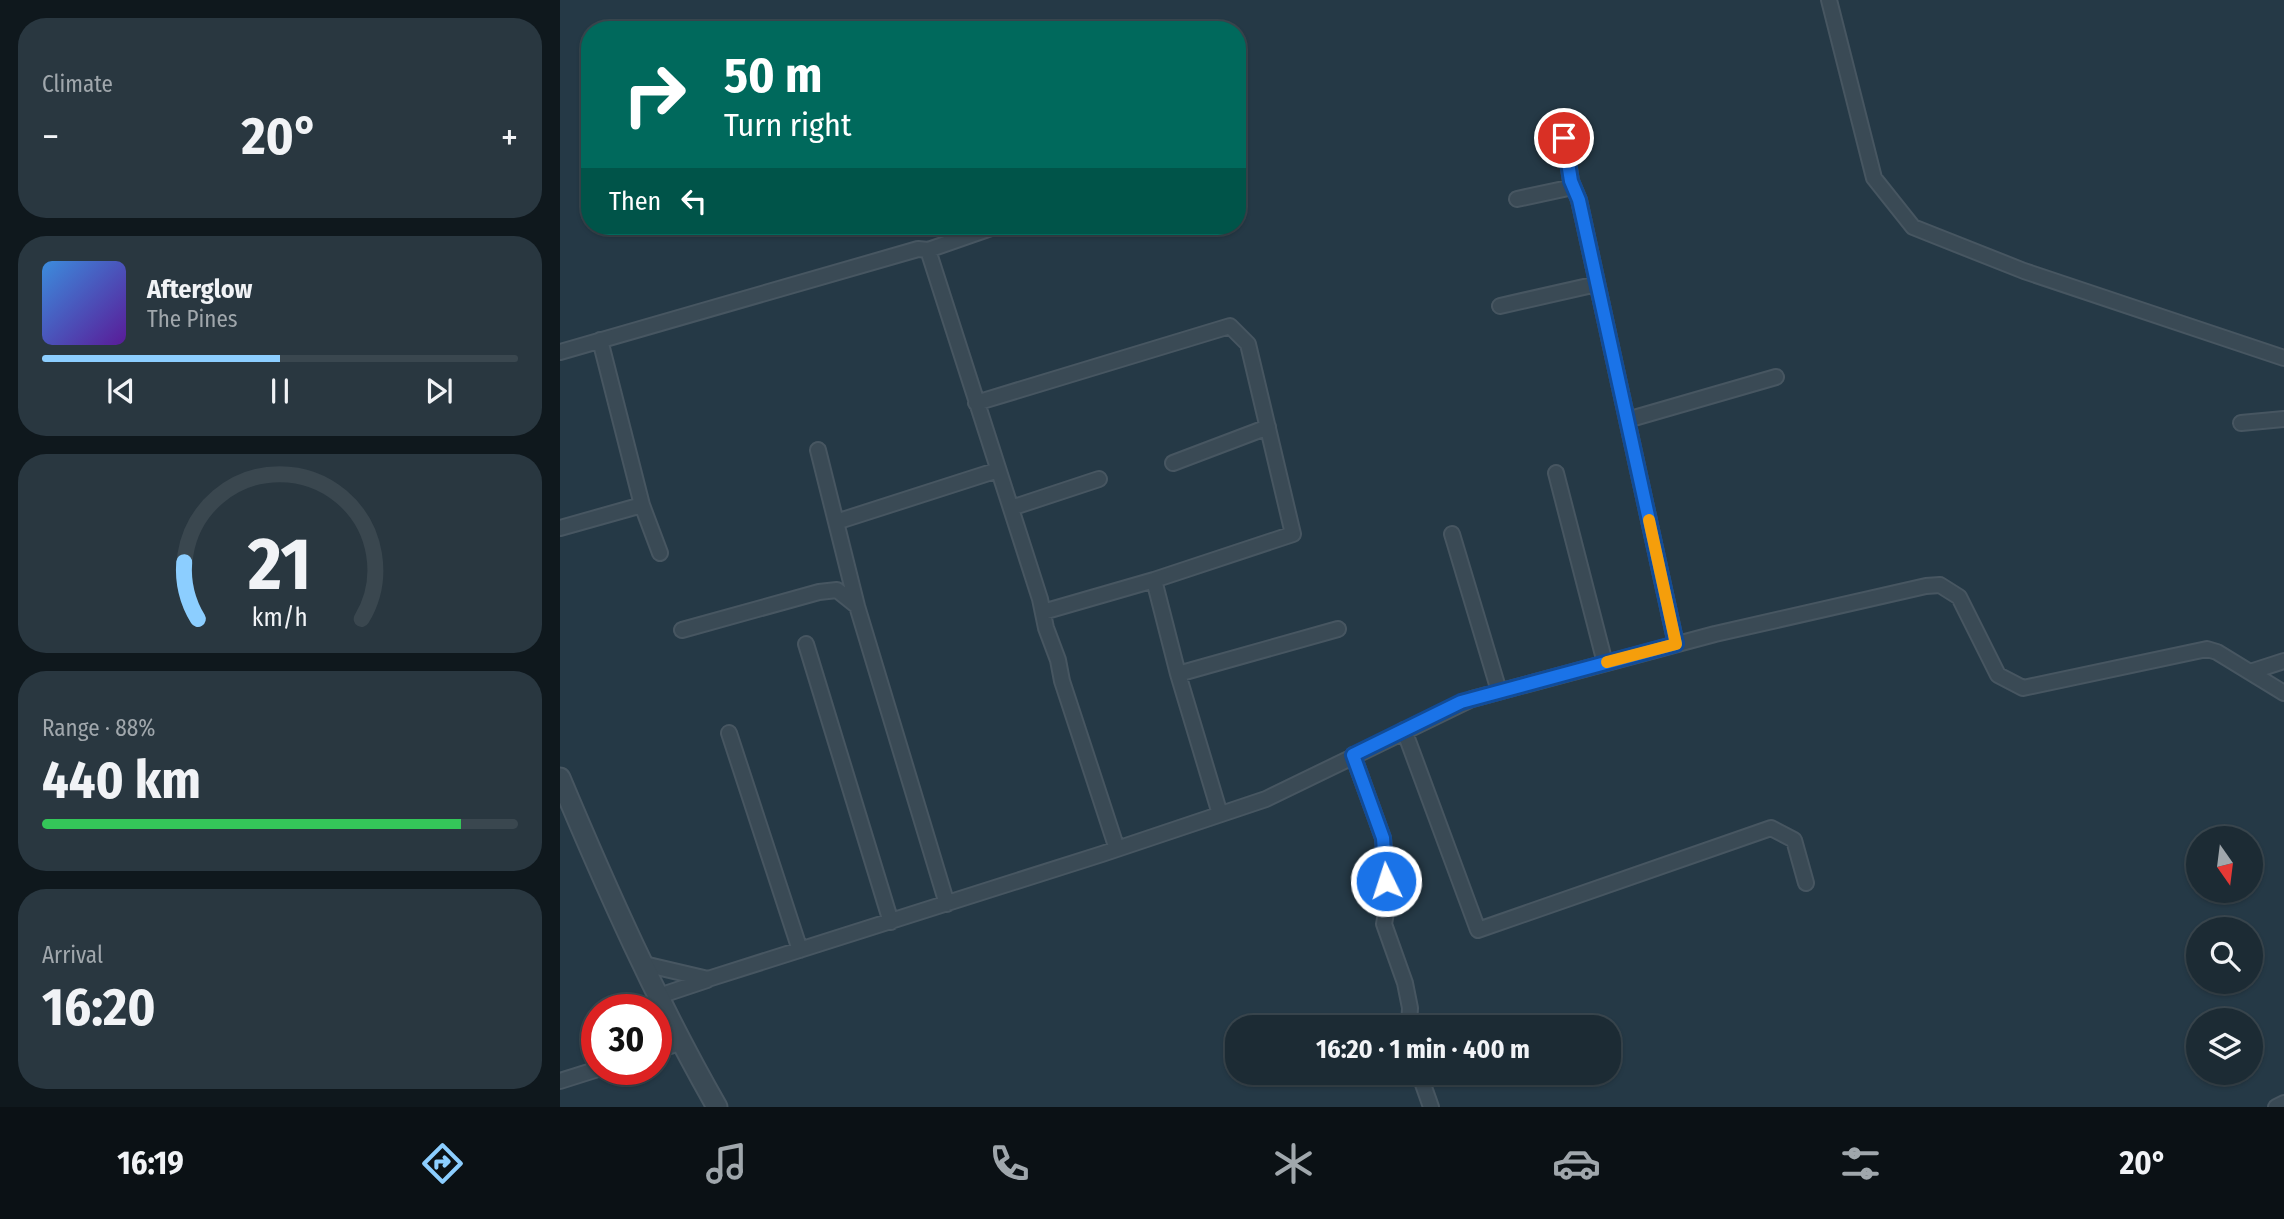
<!DOCTYPE html>
<html lang="en">
<head>
<meta charset="utf-8">
<style>
  body { margin:0; font-family:"Fira Sans Condensed",sans-serif; background:#293740; color:#f1f3f6; height:100vh; display:flex; flex-direction:column; font-size:26px; white-space:nowrap }
  * { box-sizing:border-box; margin:0 }
  p { font-size:23px; color:#a0a7ac }
  .icon { flex:none; width:38px; height:38px; fill:none; stroke:currentColor; stroke-width:2; stroke-linecap:round; stroke-linejoin:round }
  .map { position:relative; flex:1; overflow:hidden }
  .drawer { display:flex; flex-direction:column; gap:18px; padding:18px; background:#0f181d; width:560px }
  .drawer>* { flex:none }
  .guide { position:absolute; left:21px; top:21px; width:665px; height:214px; border-radius:28px; box-shadow:0 2px 5px #0004,0 0 0 2px #3a474f; background:#00695c; color:#fff; overflow:hidden }
  .needle { width:46px; rotate:166deg }
  .tools { position:absolute; left:1626px; top:826px; display:grid; gap:14px }
  .tools a { display:grid; place-items:center; width:77px; height:77px; border-radius:50%; background:#1c2b34; box-shadow:0 2px 5px #0004,0 0 0 2px #3a474f; font-size:35px }
  .speed { position:absolute; left:21px; top:994px; display:flex; gap:14px; font-size:35px; font-weight:700; text-align:center }
  .speed>* { display:grid; place-content:center; width:91px; height:91px; border-radius:50%; background:#1c2b34; box-shadow:0 2px 5px #0004,0 0 0 2px #3a474f; line-height:1 }
  .speed .limit { border:10px solid #d22; background:#fff; color:#111 }
  .pin { position:absolute; display:grid; place-items:center; width:60px; height:60px; color:#fff; margin:-30px; border:4px solid #fff; border-radius:50%; box-shadow:0 2px 7px #0007 }
  .me { position:absolute; width:77px; margin:-38px; rotate:356deg; stroke-linejoin:round; filter:drop-shadow(0 0 5px #0008) }
  .turn { display:flex; align-items:center; gap:24px; height:147px; padding:0 28px; font-size:32px }
  .turn .icon { width:91px; height:91px; stroke-width:2.5 }
  .turn b { display:block; font-size:49px; line-height:60px }
  .then { display:flex; align-items:center; height:66px; padding:0 28px; background:#0003; gap:14px; font-size:26px }
  .big { font-size:52px; font-weight:700; line-height:1.1 }
  .drawer .tile { flex:1; display:flex; flex-direction:column; justify-content:center; gap:10px; min-width:0; padding:0 24px; border-radius:28px; background:#293740 }
  .drawer .dial { align-items:center; gap:0 }
  .dial svg { height:182px; overflow:visible; fill:none; stroke:#3a474f; stroke-width:7; stroke-linecap:round; text-anchor:middle }
  .dial text { fill:#f1f3f6; stroke:none }
  .song { display:flex; align-items:center; gap:21px }
  .cover { width:84px; height:84px; border-radius:10px; background:linear-gradient(135deg,hsl(210 70% 55%),hsl(270 70% 35%)) }
  .played { height:7px; border-radius:4px; background:linear-gradient(90deg,#8cceff 50%,#3a474f 50%) }
  .keys { display:flex; justify-content:space-around; direction:ltr }
  .heat { display:flex; justify-content:space-between; align-items:center; font-size:38px; direction:ltr }
  .charge { height:10px; border-radius:5px; background:linear-gradient(90deg,#34c759 88%,#3a474f 0) }
  .trip { position:absolute; left:665px; top:1015px; width:396px; height:70px; border-radius:28px; background:#1c2b34; box-shadow:0 2px 5px #0004,0 0 0 2px #3a474f; font-weight:700; line-height:70px; text-align:center }
  .menu { display:flex; height:112px; justify-content:space-around; align-items:center; background:#0b1115; color:#a0a7ac }
  .menu .icon { width:49px; height:49px }
  .menu .active { color:#8cceff }
  .menu b { font-size:32px; color:#f1f3f6 }
  main { display:flex; flex:1; min-height:0 }
  .map>svg:first-child { display:block }
  .lines { fill:none; stroke-linecap:round; stroke-linejoin:round }
  .minor-casing { stroke:#475661; stroke-width:18 }
  .tertiary-casing { stroke:#475661; stroke-width:23 }
  .minor { stroke:#3a4a55; stroke-width:14 }
  .tertiary { stroke:#3a4a55; stroke-width:19 }
  .route-casing { stroke:#114b97; stroke-width:18 }
  .route { stroke:#1a73e8; stroke-width:12 }
  .slow { stroke:#f59e0b; stroke-width:12 }
</style>
</head>
<body>
<main>
<section class="drawer">
<div class="tile"><p>Climate</p>
<div class="heat"><a>−</a><b class="big">20°</b><a>+</a></div>
</div>
<div class="tile">
<div class="song"><i class="cover"></i><div><b>Afterglow</b><p>The Pines</p></div></div>
<div class="played"></div>
<div class="keys"><svg class="icon" aria-label="previous" viewBox="0 0 24 24"><path d="M18 5L8 12l10 7zM5 5v14"/></svg><svg class="icon" aria-label="pause" viewBox="0 0 24 24"><path d="M8 5v14M16 5v14"/></svg><svg class="icon" aria-label="next" viewBox="0 0 24 24"><path d="M6 5l10 7-10 7zM19 5v14"/></svg></div>
</div>
<div class="tile dial"><svg viewBox="0 0 100 80">
<path d="M14 69A42 42 0 1 1 86 69"/>
<path d="M14 69A42 42 0 0 1 8 44" stroke="#8cceff"/>
<text x="50" y="56" font-size="32" font-weight="700">21</text>
<text x="50" y="72" font-size="11">km/h</text>
</svg></div>
<div class="tile"><p>Range · 88%</p><b class="big">440 km</b><div class="charge"></div></div>
<div class="tile"><p>Arrival</p><b class="big">16:20</b></div>
</section>
<div class="map">
<svg width="1724" height="1107" viewBox="0 0 1724 1107">
  <rect width="100%" height="100%" fill="#253946"/>
  <g class="lines">
    <defs>
      <path id="minor" d="M1269,0L1314,178L1353,227L1464,271L1724,358
        M1001,117L1011,181L1019,200L1116,644
        M957,199L1013,187
        M368,250L480,599L486,628L498,660L502,681L557,849
        M940,306L1037,284
        M0,352L358,249L368,250L437,226
        M416,403L670,326L688,344L733,534L594,580L483,612
        M1067,420L1216,377
        M1681,423L1724,419
        M258,450L297,606
        M613,463L708,427
        M996,473L1045,663
        M82,505L100,553
        M451,508L539,479
        M276,522L438,470
        M0,528L82,505L40,340
        M892,534L939,691
        M594,580L618,674L660,814
        M122,630L259,592L277,590L297,606L387,904
        M246,644L331,922
        M1690,672L1724,661
        M618,674L778,629
        M844,730L918,930L1211,828L1234,840L1246,883
        M169,733L240,950
        M793,755L823,838L828,902L824,924L845,983L850,1008L849,1027
        M84,964L148,979L542,854L706,799L912,699L1155,634L1366,586L1380,585L1399,597L1438,675L1463,688L1647,649L1657,652L1724,693
        M99,996L147,980
        M96,1050L120,1043
        M859,1073L871,1107
        M0,1081L38,1069
        M1716,1107L1724,1103"/>
      <path id="tertiary" d="M0,778C47,890 97,1002 157,1107"/>
    </defs>
    <use href="#minor" class="minor-casing"/>
    <use href="#tertiary" class="tertiary-casing"/>
    <use href="#minor" class="minor"/>
    <use href="#tertiary" class="tertiary"/>
  </g>
  <g class="lines">
    <defs>
      <path id="route" d="M826,881L823,838L793,755L901,702L1116,644L1019,200L1011,181L1004,138"/>
    </defs>
    <use href="#route" class="route-casing"/>
    <use href="#route" class="route"/>
    <path class="slow" d="M1047,662L1116,644L1089,520"/>
  </g>
</svg>
<div class="tools">
<a><svg class="needle" viewBox="-14 -14 28 28"><path d="M0-13l5 13h-10z" fill="#e53935"/><path d="M0 13l5-13h-10z" fill="#a0a7ac"/></svg></a>
<a><svg class="icon" aria-label="search" viewBox="0 0 24 24"><circle cx="10" cy="10" r="6"/><path d="M15 15l6 6"/></svg></a>
<a><svg class="icon" aria-label="layers" viewBox="0 0 24 24"><path d="M12 4l9 5-9 5-9-5zM3 14l9 5 9-5"/></svg></a>
</div>
<div class="speed"><div class="limit">30</div></div>
<div class="pin" style="left:1004px;top:138px;background:#d93025"><svg class="icon" aria-label="arrive" viewBox="0 0 24 24"><path d="M6 21V4h12l-3 4 3 4H6"/></svg></div>
<svg class="me" style="left:826px;top:881px" viewBox="-20 -20 40 40"><circle r="17" fill="#1a73e8" stroke="#fff" stroke-width="3"/><path d="M0-11L8 9 0 5-8 9z" fill="#fff"/></svg>
<div class="trip">16:20 · 1 min · 400 m</div>
<div class="guide">
<div class="turn"><svg class="icon" aria-label="right" viewBox="0 0 24 24"><path d="M7 20v-9h11M14 6l5 5-5 5"/></svg><div><b>50 m</b>Turn right</div></div>
<div class="then">Then<svg class="icon" aria-label="left" viewBox="0 0 24 24"><path d="M17 20v-9H6M10 6l-5 5 5 5"/></svg></div>
</div>
</div>
</main>
<nav class="menu">
<b>16:19</b>
<svg class="icon active" aria-label="directions" viewBox="0 0 24 24"><path d="M12 3l9 9-9 9-9-9zM9 14v-3h6M13 9l2 2-2 2"/></svg>
<svg class="icon" aria-label="music" viewBox="0 0 24 24"><path d="M9 18V5l10-2v13"/><circle cx="6" cy="18" r="3"/><circle cx="16" cy="16" r="3"/></svg>
<svg class="icon" aria-label="phone" viewBox="0 0 24 24"><path d="M5 4h4l2 5-3 2q2 4 5 5l2-3 5 2v4C11 20 4 13 5 4z"/></svg>
<svg class="icon" aria-label="climate" viewBox="0 0 24 24"><path d="M12 3v18M4 7l16 10M4 17L20 7"/></svg>
<svg class="icon" aria-label="car" viewBox="0 0 24 24"><path d="M5 17H2v-5l4-1 3-4h7l3 4 3 1v5h-3M9 17h6M6 11h13"/><circle cx="7" cy="17" r="2"/><circle cx="17" cy="17" r="2"/></svg>
<svg class="icon" aria-label="filters" viewBox="0 0 24 24"><path d="M4 7h16M4 17h16"/><circle cx="9" cy="7" r="2"/><circle cx="15" cy="17" r="2"/></svg>
<b>20°</b>
</nav>
</body>
</html>
